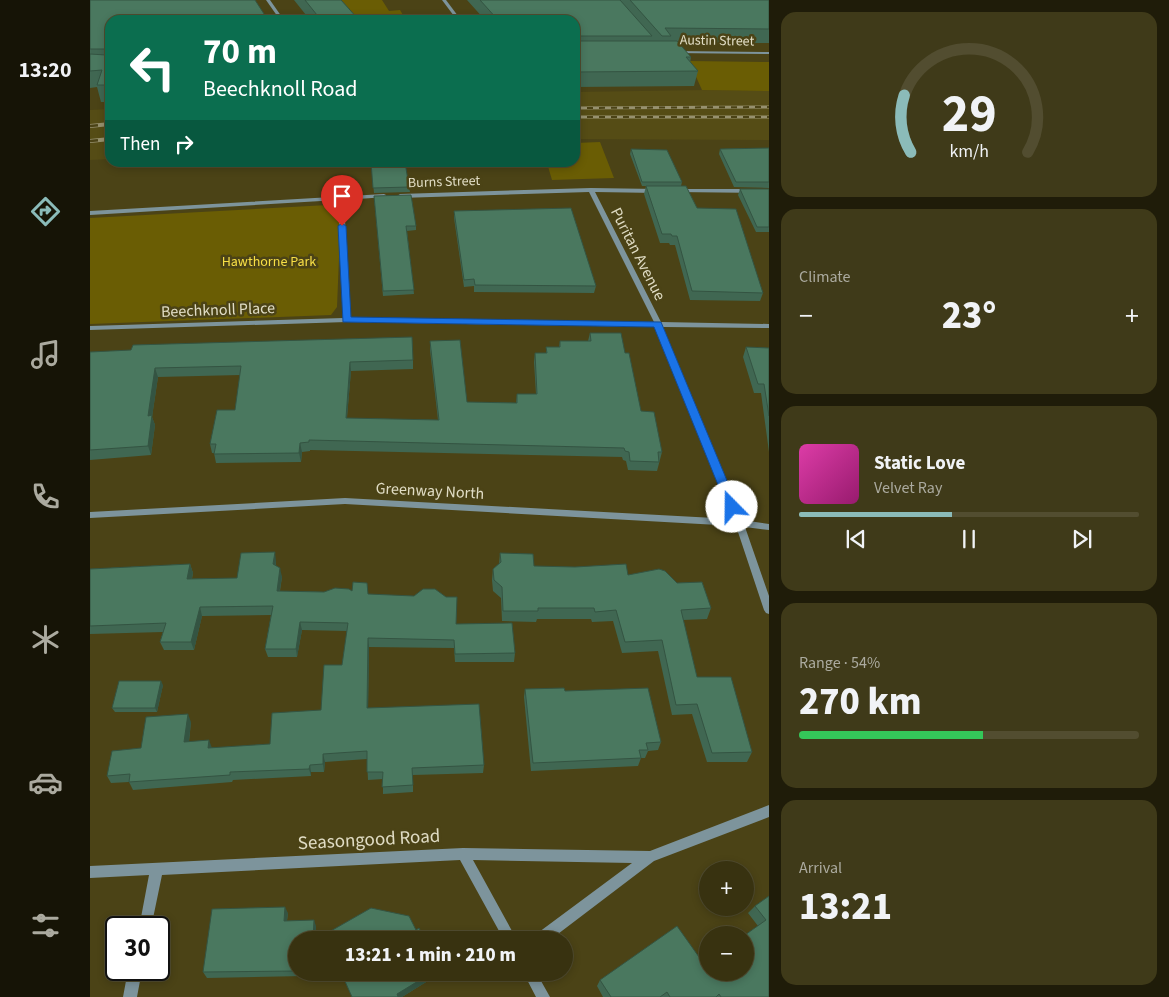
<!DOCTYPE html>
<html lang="en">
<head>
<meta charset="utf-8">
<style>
  body { margin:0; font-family:"Source Sans 3",sans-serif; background:#3f3a19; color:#f1f3f6; height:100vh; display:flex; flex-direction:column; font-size:19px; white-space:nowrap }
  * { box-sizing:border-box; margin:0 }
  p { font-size:16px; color:#abaa9f }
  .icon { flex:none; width:28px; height:28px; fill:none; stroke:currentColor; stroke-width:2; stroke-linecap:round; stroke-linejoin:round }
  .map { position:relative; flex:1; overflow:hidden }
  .details { display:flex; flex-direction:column; gap:12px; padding:12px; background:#1f1c09; width:400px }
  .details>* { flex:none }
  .top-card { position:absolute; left:15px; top:15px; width:475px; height:152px; border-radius:15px; box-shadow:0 2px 8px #0003,0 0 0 1px #524d30; background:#0b6e4f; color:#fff; overflow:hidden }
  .controls { position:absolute; left:609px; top:861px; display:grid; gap:10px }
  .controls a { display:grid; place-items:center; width:55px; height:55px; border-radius:50%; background:#383210; box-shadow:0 2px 8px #0003,0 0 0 1px #524d30; font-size:25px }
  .speed { position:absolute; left:15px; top:916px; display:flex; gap:10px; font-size:25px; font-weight:700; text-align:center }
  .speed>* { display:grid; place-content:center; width:65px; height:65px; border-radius:50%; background:#383210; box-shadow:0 2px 8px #0003,0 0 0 1px #524d30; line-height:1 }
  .speed .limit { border:2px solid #111; border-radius:8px; background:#fff; color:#111 }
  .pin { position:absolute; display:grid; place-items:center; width:42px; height:42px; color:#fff; margin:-51px -21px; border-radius:50% 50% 50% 0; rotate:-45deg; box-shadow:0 0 5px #0007 }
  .pin .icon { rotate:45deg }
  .me { position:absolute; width:55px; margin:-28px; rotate:338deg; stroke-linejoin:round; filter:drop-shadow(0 0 4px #0008) }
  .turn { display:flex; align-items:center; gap:18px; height:105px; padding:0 15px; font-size:22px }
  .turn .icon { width:65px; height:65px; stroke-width:2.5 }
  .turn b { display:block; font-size:35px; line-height:42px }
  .then { display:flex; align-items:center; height:48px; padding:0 15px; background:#0003; gap:10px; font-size:19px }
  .big { font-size:38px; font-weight:800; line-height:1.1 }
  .details .card { flex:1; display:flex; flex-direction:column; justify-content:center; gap:8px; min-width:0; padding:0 18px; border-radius:15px; background:#3f3a19 }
  .details .dial { align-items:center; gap:0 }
  .dial svg { height:130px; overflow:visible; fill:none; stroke:#524d30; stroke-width:7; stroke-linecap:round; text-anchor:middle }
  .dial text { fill:#f1f3f6; stroke:none }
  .song { display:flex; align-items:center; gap:15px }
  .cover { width:60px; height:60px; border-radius:8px; background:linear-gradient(135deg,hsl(320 70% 55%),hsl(320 70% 35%)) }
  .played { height:5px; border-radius:2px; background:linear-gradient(90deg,#8bbbb9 45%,#524d30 45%) }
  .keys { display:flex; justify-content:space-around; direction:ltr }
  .heat { display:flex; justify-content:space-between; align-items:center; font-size:28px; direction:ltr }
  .charge { height:8px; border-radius:4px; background:linear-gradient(90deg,#34c759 54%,#524d30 0) }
  .trip { position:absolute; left:198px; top:931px; width:285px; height:50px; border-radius:25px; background:#383210; box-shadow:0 2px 8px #0003,0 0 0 1px #524d30; font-weight:800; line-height:50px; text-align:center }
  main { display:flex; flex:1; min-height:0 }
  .tab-bar { display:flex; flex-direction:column; width:90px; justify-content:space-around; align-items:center; background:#161406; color:#abaa9f }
  .tab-bar .icon { width:35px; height:35px }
  .tab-bar .current { color:#8bbbb9 }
  .tab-bar b { font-size:22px; color:#f1f3f6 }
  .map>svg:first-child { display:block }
  .built { fill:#554c15 }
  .green { fill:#6a5d04 }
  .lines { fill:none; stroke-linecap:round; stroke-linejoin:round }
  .minor { fill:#7d949c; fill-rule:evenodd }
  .rail-far1-casing { stroke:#97916f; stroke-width:3 }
  .rail-casing { stroke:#97916f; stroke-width:4 }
  .rail-far1 { stroke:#4b4316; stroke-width:2; stroke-dasharray:6; stroke-linecap:butt }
  .rail { stroke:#4b4316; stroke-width:2.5; stroke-dasharray:8; stroke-linecap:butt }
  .wall { fill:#406752 }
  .shaded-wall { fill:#345442 }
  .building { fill:#4a785f; stroke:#345442 }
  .route { fill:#1a73e8; stroke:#114b97 }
  .labels { text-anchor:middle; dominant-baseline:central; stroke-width:5; stroke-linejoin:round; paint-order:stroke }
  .far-street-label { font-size:14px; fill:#e0dcc4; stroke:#4b4316 }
  .far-park-label { font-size:14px; fill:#f8df46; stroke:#4b4316 }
  .street-label { font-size:16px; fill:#e0dcc4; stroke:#4b4316 }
  .near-street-label { font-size:19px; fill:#e0dcc4; stroke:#4b4316 }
</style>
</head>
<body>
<main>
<nav class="tab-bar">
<b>13:20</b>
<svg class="icon current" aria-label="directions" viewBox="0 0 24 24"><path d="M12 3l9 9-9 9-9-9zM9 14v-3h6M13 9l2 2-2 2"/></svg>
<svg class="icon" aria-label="music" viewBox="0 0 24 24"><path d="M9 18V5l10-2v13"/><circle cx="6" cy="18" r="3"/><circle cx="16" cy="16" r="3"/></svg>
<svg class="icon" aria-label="phone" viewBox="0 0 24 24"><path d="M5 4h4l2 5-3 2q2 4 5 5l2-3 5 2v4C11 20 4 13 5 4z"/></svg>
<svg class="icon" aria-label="climate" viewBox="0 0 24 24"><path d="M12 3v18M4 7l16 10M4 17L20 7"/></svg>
<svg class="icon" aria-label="car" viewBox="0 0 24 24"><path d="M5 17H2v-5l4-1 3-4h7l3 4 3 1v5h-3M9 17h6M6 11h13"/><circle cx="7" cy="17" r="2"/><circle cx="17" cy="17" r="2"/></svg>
<svg class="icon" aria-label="filters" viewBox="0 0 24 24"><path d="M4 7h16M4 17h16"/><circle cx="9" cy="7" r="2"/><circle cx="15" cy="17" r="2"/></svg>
</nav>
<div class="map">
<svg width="679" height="997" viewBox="0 0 679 997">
  <rect width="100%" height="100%" fill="#4b4316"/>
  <path class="built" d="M616,90L679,91V140L485,139V92Z
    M20,109V159L0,160V110Z"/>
  <path class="green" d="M229,0H292L299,11L310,10L316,20H248Z
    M599,61L679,62V91L612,90Z
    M510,142L524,178L462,180L457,163L485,162V143Z
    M238,205L251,208L247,307L241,315L0,324V218Z"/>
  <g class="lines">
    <path class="minor" d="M176,0H180L194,20H190Z
      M352,0H356L371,20H367Z
      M585,51L679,52V54L583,53V51Z
      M501,188L567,189L570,191L567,193L505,192L571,322L679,324V328L573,327L652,520L679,524V530L655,527L679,596V614L676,613L674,610L646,526L255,504L0,518V512L255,498L643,519L565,327L257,322L0,330V326L253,318L248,200L0,215V211L294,194L296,195V197L254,200L260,318L564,322L499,192L310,198L307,196L310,194Z
      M587,189H679V193L585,192V190Z
      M679,805V817L564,861L460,940H444L445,935L542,863L383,860L427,940H414L370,860L72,875L61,928H49L59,875L0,878V866L373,848L560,851Z
      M38,970H52L47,997H33Z
      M433,972H446L460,997H446Z"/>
    <defs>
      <path id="rail-far1" d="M485,108L679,107
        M485,117H679"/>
      <path id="rail" d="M0,126L20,124
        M0,141L20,139"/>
    </defs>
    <use href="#rail-far1" class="rail-far1-casing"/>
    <use href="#rail" class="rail-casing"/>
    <use href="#rail-far1" class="rail-far1"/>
    <use href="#rail" class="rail"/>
  </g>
  <path class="wall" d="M0,0L20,20V102H11L7,87L0,88Z
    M204,0H251L269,20H220Z
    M377,0H679V43H588L601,57L600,63L608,71L604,86L485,87V20H395Z
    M679,148V188L644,187L629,154L630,149Z
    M541,149L592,182L591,186L607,208L673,293L670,301L600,300L585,245H580L579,243H570L554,194L556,186H552L540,154Z
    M281,162L319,187L320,192L284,193Z
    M650,189H679V232H666L648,195Z
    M284,196L326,226V230L317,231L324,294L293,296Z
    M364,211L506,286L504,293L384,292V286L374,287L364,218Z
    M500,333L535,353L551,411L572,452L567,471L538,470L536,461L533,460L532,457L220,450V451L212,452L211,462L126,463L124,453H122L120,444L145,410L150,375L68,377L62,417L65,425L61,455L0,460V352L323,360V369L261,371L257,418L348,420L340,350V341L377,402L426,403L427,394H446L444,362L445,353H456V347H469L470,341H498Z
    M656,347L679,348V452L671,393H664L653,357Z
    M410,553L444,566L538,575L587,583L621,608L617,619L593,620L607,677L662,752L657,762H617L602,714L582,715L568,651L532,653L523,621L502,622L501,619H447L446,622L412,621L411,598L403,591L402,580L403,569L409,564Z
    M186,561V566L192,577L190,591L234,592L262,591L278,594L366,624L425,653L424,662H365L364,648L279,647L278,708L394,765L393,773L323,775V792L293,794V779L278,780L277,759L235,762L234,772H221V776L143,780L142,782L43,790L39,782L21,783L17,776L51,748L101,722L99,742L122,748L180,744L231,710L252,665L257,631L212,630L207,657H178L175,649L181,615L112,616L104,650H74L70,642L73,632L0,634V569L100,564L103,573L102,579L147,578Z
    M73,685L67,712H25L22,708Z
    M435,689L475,691L571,742L568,750L558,751L555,758H551L548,766L441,771L434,697Z
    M679,896V997H513L507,986L510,980L614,964L668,926L658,913L665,906Z
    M198,913L197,921L226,926L225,940L326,930L335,940H206V972H349V974L312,997H262L254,979L264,975L117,978L113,972Z"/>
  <path class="shaded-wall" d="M260,362L261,371L256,427V418Z
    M65,368L68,377L62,417L65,425L61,455L58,446V416Z
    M210,443L212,452L211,462L209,453Z
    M185,552L186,561L185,572L183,564Z
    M100,564L103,573L100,587L97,579Z
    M190,568L192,577L188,600L187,591Z
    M110,607L112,616L104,650L101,642Z
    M210,622L212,630L207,657L206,649Z
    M278,638L279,647L278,716L277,708Z
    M71,681L73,685L67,712L65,708Z
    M98,714L101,722L98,749L94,742Z
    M119,740L122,748H118Z
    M233,754L235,762L234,772L233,764Z
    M220,765L221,772V776L219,769Z
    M195,907L198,913L196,927L194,921Z
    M224,920L226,926L225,940H223Z
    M343,972H349V974L312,997H307V994Z"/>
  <path class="building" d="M0,0H165L178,20H20V85H7L12,70L0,71V54L16,55L18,51L16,49H0Z
    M215,0H251L269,20H231Z
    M390,0H530L562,36H487L485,37V20H408Z
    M540,0H679V29L575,28L581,36H572Z
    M485,38L487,41H587L601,57H596L608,71L485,72Z
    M679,148V182H646L630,149Z
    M541,149L577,150L592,182H552Z
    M281,162H315L319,187L283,188Z
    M556,186H596L607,208L646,209L673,293L602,291L587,236H582L581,234H572Z
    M650,189H679V227H667Z
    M321,195L326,226H316L324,290L293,291L284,196Z
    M481,208L506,286L385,285L384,279L374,280L364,211Z
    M500,333H531L535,353H539L551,411L564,412L572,452H568L569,462L540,461L539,452L535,451L534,448L219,440V442L210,443L209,453L124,454L126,444H120L127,410H145L151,366L65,368L58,416L62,415L58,446L0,450V352L41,350L43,345L322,337L323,360L260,362L256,418L349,420L340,341L370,340L377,402L427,403V394H447L445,353H457L456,347H470V341H501Z
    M656,347L679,348V416L674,384H668Z
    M185,552L183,564L190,568L187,591L234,592L245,588L259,589L262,591L263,582L277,583L278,594L324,596L333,589H345L356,597H367L366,624L422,623L425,653L365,654L364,640L278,638L277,708L389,704L394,765L322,768L323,785L292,787L293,772H277V751L233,754V764L220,765L219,769L140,772V775L39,782L40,774L17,776L22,751L51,748L56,717L98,714L94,742L119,740L118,748L180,744L182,713L231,710L234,665H252L258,623L210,622L206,649H175L183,606L110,607L101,642H70L76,623L0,626V569L100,564L97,579L147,578L151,553Z
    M410,553L443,554L444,566L485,567L536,564L538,575L569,569L575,571L587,583L612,582L621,608L591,610L607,677H641L662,752L622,753L607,704L586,705L572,640L535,642L526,610L505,612L504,608H448V611H413L412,587L404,580L403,569L411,562Z
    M29,681H71L65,708H22Z
    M474,688L475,691L558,688L571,742L556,743L558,750H549L551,758L443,763L435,689Z
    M679,896V997H631L629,994L626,997H580L577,992L570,997H521L510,980L587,926L614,964L618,962V972H655V935L676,920L665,906Z
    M195,907L194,921L224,920L223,940H206V971L113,972L122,909Z
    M281,908L319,916L326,930L329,928L335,940H225Z
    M269,972H343L307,994L308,997H262L254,979Z"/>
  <path class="route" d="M252,223L256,226L261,317L571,322L648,507L646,510H638L637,507L564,327L253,322L248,226Z"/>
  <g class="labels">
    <g class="far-street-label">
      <text transform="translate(627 41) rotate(1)">Austin Street</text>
      <text transform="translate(354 182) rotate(-2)">Burns Street</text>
    </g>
    <g class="far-park-label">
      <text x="179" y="262">Hawthorne Park</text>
    </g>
    <g class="street-label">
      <text transform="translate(548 254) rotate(63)">Puritan Avenue</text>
      <text transform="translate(128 310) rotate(-2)">Beechknoll Place</text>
      <text transform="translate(340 491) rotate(3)">Greenway North</text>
    </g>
    <g class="near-street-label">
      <text transform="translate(279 840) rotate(-3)">Seasongood Road</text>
    </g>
  </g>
</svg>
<div class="controls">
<a>+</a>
<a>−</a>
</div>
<div class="speed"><div class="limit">30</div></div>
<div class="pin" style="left:252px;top:226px;background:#d93025"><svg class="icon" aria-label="arrive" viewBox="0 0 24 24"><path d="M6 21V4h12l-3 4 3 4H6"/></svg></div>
<svg class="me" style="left:642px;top:507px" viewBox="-20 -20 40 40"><circle r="19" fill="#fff"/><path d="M0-13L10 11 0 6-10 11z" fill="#1a73e8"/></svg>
<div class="trip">13:21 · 1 min · 210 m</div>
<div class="top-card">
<div class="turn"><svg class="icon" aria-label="left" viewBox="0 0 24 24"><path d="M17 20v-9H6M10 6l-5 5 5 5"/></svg><div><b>70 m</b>Beechknoll Road</div></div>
<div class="then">Then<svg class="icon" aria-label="right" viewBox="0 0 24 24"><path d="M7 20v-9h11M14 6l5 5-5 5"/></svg></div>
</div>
</div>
<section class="details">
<div class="card dial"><svg viewBox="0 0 100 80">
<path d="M14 69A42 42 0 1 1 86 69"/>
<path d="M14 69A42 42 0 0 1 10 34" stroke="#8bbbb9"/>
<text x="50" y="56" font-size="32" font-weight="700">29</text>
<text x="50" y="72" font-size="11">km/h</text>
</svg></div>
<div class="card"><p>Climate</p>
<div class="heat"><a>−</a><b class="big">23°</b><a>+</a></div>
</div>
<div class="card">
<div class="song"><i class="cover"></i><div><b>Static Love</b><p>Velvet Ray</p></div></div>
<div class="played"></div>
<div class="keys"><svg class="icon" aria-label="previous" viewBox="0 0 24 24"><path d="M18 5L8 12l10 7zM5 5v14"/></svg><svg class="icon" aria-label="pause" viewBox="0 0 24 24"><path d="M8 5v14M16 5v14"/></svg><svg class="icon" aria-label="next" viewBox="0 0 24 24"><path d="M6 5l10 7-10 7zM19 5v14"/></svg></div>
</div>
<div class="card"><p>Range · 54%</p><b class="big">270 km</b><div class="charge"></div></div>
<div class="card"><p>Arrival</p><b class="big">13:21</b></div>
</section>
</main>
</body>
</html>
